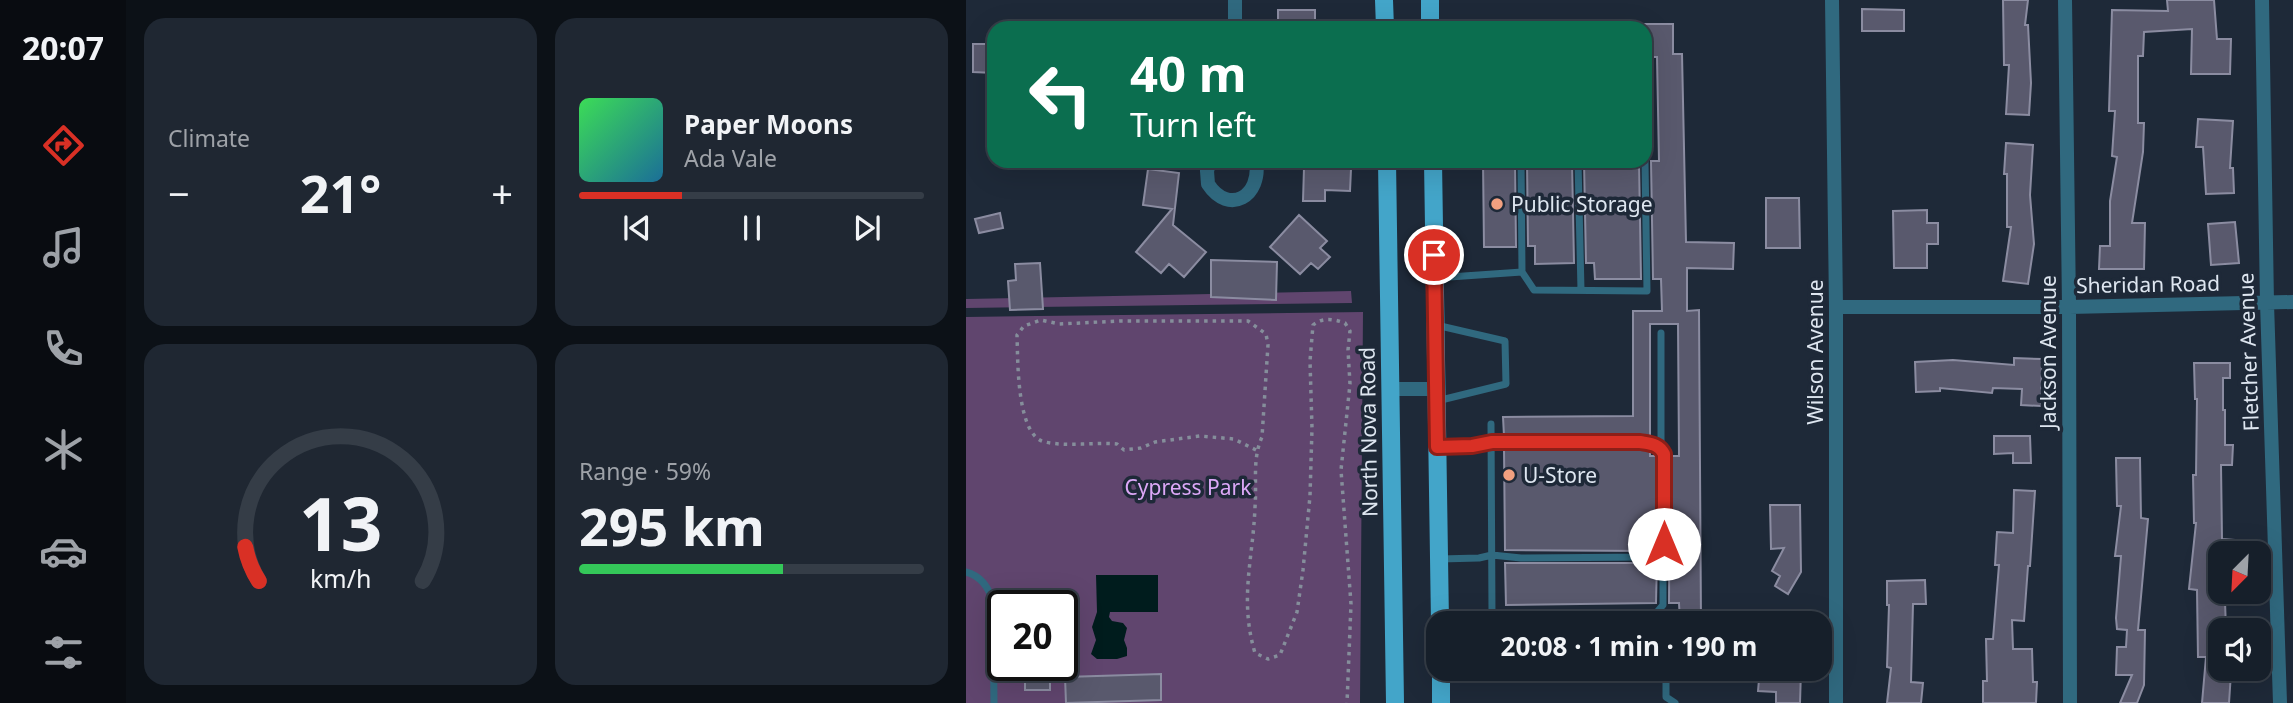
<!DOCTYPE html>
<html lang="en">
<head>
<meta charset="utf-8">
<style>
  body { margin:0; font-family:"Noto Sans",sans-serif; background:#1f2732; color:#f1f3f6; height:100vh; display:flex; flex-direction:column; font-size:26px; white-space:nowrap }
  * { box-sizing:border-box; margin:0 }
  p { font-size:23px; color:#9ea2a8 }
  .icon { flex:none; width:38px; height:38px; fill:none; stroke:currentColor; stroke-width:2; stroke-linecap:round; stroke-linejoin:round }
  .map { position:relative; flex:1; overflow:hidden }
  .drawer { display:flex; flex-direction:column; gap:18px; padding:18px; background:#0c1117; width:840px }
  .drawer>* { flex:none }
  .hud { position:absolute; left:21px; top:21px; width:665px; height:147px; border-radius:21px; box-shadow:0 7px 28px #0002,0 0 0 2px #353d47; background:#0b6e4f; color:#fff; overflow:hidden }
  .needle { width:46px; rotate:204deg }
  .buttons { position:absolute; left:1242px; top:541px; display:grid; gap:14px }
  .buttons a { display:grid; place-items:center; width:63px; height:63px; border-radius:14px; background:#161f2a; box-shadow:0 7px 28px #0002,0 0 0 2px #353d47; font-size:35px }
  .speed { position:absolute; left:21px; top:590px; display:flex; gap:14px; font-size:35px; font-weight:700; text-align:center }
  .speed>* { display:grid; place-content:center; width:91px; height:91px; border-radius:50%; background:#161f2a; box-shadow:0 7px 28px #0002,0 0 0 2px #353d47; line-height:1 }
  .speed .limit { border:4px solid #111; border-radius:10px; background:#fff; color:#111 }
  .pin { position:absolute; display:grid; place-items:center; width:60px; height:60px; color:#fff; margin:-30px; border:4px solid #fff; border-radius:50%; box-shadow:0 2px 7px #0007 }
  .me { position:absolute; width:77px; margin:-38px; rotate:0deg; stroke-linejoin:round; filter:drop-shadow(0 0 5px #0008) }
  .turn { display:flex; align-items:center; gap:24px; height:147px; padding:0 28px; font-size:32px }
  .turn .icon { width:91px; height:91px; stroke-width:2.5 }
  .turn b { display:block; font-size:49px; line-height:60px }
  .big { font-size:52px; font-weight:700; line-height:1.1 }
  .drawer .widget { flex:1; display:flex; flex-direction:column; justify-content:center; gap:10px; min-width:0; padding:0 24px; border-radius:21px; background:#1f2732 }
  .drawer .dial { align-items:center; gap:0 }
  .dial svg { height:182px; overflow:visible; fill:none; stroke:#353d47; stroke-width:7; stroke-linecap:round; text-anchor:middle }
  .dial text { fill:#f1f3f6; stroke:none }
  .song { display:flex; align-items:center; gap:21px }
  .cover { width:84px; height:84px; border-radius:10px; background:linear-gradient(135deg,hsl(130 70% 55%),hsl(200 70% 35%)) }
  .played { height:7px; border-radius:4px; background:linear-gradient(90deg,#d93025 30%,#353d47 30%) }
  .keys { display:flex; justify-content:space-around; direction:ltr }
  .heat { display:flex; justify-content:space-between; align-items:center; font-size:38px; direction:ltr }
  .charge { height:10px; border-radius:5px; background:linear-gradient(90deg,#34c759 59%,#353d47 0) }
  .drawer .tiles { flex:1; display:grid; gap:18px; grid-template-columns:repeat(2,1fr) }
  .trip { position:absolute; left:460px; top:611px; width:406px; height:70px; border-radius:21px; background:#161f2a; box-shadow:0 7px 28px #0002,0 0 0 2px #353d47; font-weight:700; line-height:70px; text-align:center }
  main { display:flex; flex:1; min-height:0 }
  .menu { display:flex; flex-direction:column; width:126px; justify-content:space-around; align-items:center; background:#090c11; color:#9ea2a8 }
  .menu .icon { width:49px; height:49px }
  .menu .selected { color:#d93025 }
  .menu b { font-size:32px; color:#f1f3f6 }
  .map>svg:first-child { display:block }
  .green { fill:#60456e; fill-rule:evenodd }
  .water { fill:#001c1d }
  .building { fill:#59596d; stroke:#8b8ca1; stroke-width:2 }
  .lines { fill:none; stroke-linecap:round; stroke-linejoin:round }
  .path { stroke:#858e9b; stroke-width:3.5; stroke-dasharray:3.5 5; stroke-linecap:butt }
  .service { stroke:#30697f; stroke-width:7 }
  .minor { stroke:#30697f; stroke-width:14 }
  .primary { stroke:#43a5c9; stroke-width:18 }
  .route-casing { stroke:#8d1f18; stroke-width:18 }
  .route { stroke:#d93025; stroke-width:12 }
  .poi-dot { fill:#f2a080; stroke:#1e2938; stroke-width:2.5 }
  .labels { text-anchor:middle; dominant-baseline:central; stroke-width:7; stroke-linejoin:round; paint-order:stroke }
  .poi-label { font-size:21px; fill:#dee6f0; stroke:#1e2938; text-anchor:start }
  .street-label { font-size:21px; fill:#dee6f0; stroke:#1e2938 }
  .park-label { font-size:21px; fill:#dda8f8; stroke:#1e2938 }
</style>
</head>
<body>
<main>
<nav class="menu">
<b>20:07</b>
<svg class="icon selected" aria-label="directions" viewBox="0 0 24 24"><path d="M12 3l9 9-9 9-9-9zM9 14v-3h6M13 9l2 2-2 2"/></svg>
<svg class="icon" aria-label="music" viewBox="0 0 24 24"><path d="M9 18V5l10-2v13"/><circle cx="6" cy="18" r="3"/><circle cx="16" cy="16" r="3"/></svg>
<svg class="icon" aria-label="phone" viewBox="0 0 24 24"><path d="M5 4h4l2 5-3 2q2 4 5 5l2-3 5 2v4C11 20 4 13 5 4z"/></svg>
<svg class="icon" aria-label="climate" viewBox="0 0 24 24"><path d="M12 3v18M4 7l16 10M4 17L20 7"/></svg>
<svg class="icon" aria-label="car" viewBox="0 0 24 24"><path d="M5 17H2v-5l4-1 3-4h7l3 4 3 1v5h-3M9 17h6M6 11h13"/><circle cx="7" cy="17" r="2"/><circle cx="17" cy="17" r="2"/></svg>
<svg class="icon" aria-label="filters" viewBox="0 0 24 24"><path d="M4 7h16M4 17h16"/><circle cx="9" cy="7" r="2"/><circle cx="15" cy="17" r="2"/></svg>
</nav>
<section class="drawer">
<div class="tiles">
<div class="widget"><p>Climate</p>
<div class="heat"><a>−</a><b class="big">21°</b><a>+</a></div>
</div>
<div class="widget">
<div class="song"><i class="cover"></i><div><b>Paper Moons</b><p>Ada Vale</p></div></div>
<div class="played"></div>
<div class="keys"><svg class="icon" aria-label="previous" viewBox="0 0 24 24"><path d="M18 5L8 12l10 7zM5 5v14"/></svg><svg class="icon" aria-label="pause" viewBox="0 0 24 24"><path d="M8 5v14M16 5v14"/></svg><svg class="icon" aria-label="next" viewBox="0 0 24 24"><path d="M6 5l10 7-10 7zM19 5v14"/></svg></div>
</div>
<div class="widget dial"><svg viewBox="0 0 100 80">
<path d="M14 69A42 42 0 1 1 86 69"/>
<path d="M14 69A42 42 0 0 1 8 54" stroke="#d93025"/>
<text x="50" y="56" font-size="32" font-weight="700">13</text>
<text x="50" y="72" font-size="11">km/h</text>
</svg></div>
<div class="widget"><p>Range · 59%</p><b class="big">295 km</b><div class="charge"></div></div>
</div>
</section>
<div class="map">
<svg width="1327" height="703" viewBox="0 0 1327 703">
  <rect width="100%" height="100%" fill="#1e2938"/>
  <path class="green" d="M385,291L386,303L0,308V299Z
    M397,312L394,703H0V317ZM37,606H96V665H37Z"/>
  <path class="water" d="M130,575H192V612H144L143,617L146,621L157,623L161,628L158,640L161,648V656L151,659H131L125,654L130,640L126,627L131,612Z"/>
  <path class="building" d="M1037,0H1062L1059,25H1062L1065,83L1063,115L1040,114L1043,65H1038Z
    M1201,0H1248L1251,39H1265L1264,74H1225L1226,29L1178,32L1177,56H1172V123H1178L1177,152L1166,223H1179L1178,269H1133L1134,246H1144V201L1151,157L1146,156L1149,111H1143L1146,10L1202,11Z
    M896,9L938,10V31H896Z
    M312,10H349V28H312Z
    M679,24H707V54H716L720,242L768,243L767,269L721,268V311L733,310L735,623H714L713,603H703L704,456H713L712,324H684V439L674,436H538L537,417L667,416V311H696L695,279H687L685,161H693L691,57H679Z
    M7,44H28V73L7,72Z
    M1232,119L1267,121L1264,168H1267L1268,193L1240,194L1237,147H1230Z
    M1040,143L1067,145L1064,195L1068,244L1062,284L1037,281L1045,227H1041V174H1038Z
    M517,161H549L550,247H518Z
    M561,161H606L608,263L569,264V246H562Z
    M618,161H673L675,279H629L628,263H620Z
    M338,168L385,169L384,191L359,190V201H337Z
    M182,169L213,173L207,225L240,252L218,277L203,264L195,273L170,252L206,209L177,205Z
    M800,198H833L834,248H800Z
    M961,210V223H972V244H961V268H928L927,211Z
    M34,213L37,228L13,233L9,219Z
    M333,215L361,241L354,248L364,257L352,269L345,263L334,274L304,247Z
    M1269,222L1273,263L1245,265L1242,224Z
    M245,260L311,262L310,300L245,297Z
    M74,263L77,309L44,310L42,281L50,280L49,264Z
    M1048,358L1076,359L1075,406L1055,405L1056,389L1027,388L1026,393L974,388V391L950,392L949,362L987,360L1048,365Z
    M1228,363H1264V378H1257V410H1259V445H1267L1266,465H1255L1256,539L1268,540L1267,553H1255L1251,601H1259L1260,630H1255V672L1265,673L1263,703H1236L1240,657H1232L1231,590L1223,589L1230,523H1228L1227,475H1230L1231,399H1229Z
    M1028,436H1064L1065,463H1047V453L1028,454Z
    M538,448H673L684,451V456H692L691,546L682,551L539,550Z
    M1150,458H1174L1175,518L1182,519L1172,630H1179L1178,685L1171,703H1154L1166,675H1150L1151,647H1160L1161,630L1151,629L1150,618L1155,556H1149L1155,506H1151Z
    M1048,490L1069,491L1064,566H1062L1058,621L1046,620L1047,649H1066L1067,682H1071L1070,703H1017V681H1021L1020,639H1027L1033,565H1029L1031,532L1047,533Z
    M804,505H834L835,572L822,594L809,586L814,576L806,571L818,548L805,549Z
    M691,560L690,603L540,605L539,563H683Z
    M959,580L960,604H947L945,682L957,683L955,703H921L925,668L921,667L923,605H921V581Z
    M59,666H84V690H59Z
    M794,668L835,670L834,703H810V692L792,691Z
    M195,674V700L100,703L99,677Z"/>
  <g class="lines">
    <path class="path" d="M290,450L268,439L234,436L189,442L175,448L158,450L151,444C128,442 102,447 79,442C50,436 52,359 51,335L58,326L75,320L93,324L154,321H282L300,334L302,345L296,437C286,459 291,483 289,507C287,560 273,599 289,653L302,659L314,655L331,612L337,570L344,496L346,428L344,361L347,325C357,317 367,319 379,323L384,331L382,350L384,384L375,470L385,604L381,703"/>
    <path class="service" d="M555,161L556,272L568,290L681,291L679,161
      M612,161L615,290
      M469,278L556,272
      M470,325L539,341L540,384L471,401
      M695,333V448
      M525,424L526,615L532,620L678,616L691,612L697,605V550
      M472,447L506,446L526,442H674L695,448L698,454V544L697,550L683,557L555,558L526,555L513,558L474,559
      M0,572C15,576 23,588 27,602L28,703
      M476,677L700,674V697L709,703"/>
    <path class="minor" d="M269,0V28
      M866,0L870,307V703
      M1099,0L1103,307L1104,703
      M1296,0L1301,303L1314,703
      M244,161L241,171L242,184C263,216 296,196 290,161
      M870,307H1103L1327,302
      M424,389H470"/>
    <path class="primary" d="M418,0L419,28
      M464,0V28
      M421,161L429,703
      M467,161L474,623
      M475,668V703"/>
  </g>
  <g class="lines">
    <defs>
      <path id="route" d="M468,255L471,447L506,446L526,442H674C685,444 693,444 698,454V544"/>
    </defs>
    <use href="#route" class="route-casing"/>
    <use href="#route" class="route"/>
  </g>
  <g class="poi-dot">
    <circle cx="531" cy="204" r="7"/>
    <circle cx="543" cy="475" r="7"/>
  </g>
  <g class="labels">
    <g class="poi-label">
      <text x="545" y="204">Public Storage</text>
      <text x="557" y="475">U-Store</text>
    </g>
    <g class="street-label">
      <text transform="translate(1182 284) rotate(-1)">Sheridan Road</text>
      <text transform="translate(849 352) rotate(-90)">Wilson Avenue</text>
      <text transform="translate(1082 352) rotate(-90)">Jackson Avenue</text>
      <text transform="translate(1282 352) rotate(-92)">Fletcher Avenue</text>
      <text transform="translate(402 432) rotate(-91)">North Nova Road</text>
    </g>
    <g class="park-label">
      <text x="222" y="487">Cypress Park</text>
    </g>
  </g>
</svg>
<div class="buttons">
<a><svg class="needle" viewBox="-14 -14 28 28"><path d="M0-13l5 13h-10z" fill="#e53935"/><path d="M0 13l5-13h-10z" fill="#9ea2a8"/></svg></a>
<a><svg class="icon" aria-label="sound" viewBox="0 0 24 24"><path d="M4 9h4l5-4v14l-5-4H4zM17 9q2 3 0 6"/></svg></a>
</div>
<div class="speed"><div class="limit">20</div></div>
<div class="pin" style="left:468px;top:255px;background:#d93025"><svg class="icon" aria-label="arrive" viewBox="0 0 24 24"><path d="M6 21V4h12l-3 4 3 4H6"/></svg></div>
<svg class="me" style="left:698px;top:544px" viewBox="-20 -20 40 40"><circle r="19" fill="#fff"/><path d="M0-13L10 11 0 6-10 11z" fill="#d93025"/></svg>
<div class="trip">20:08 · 1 min · 190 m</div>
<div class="hud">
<div class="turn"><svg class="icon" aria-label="left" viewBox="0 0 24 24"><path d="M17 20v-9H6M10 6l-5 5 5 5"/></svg><div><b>40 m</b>Turn left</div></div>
</div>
</div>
</main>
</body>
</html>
